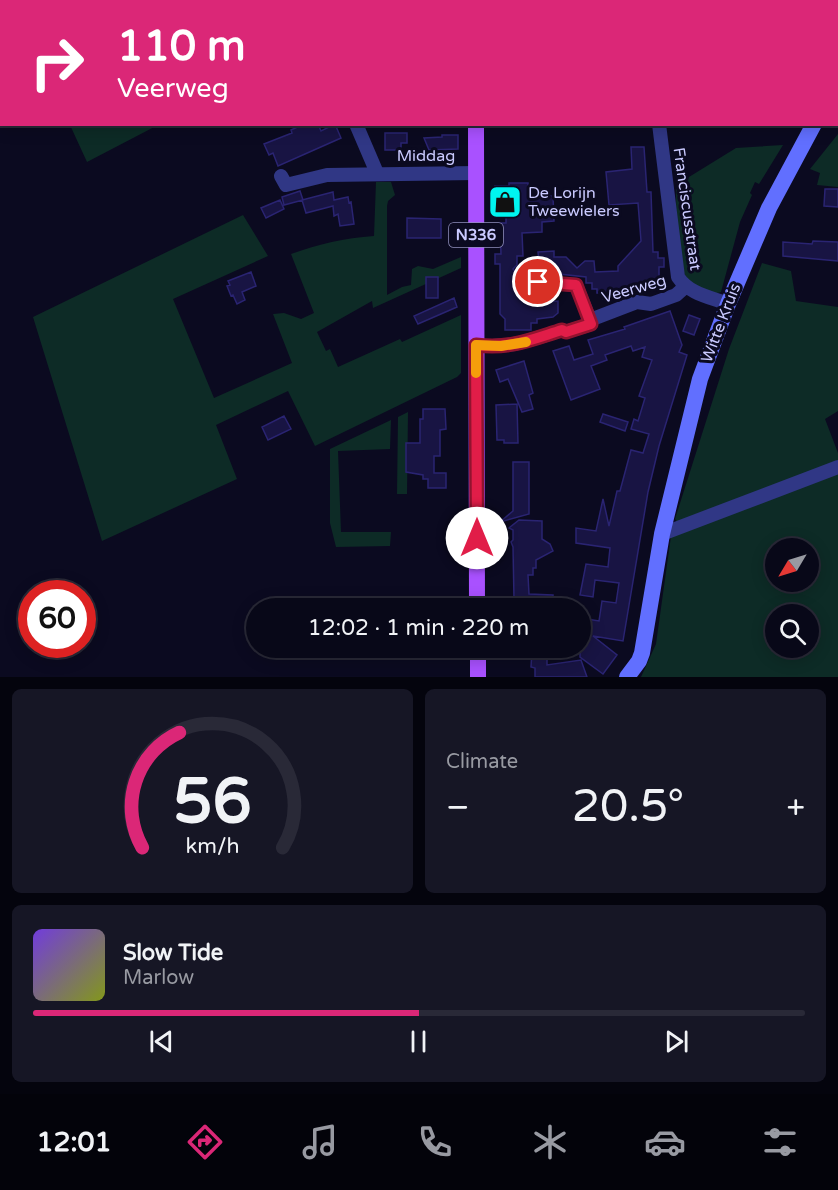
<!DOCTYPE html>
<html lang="en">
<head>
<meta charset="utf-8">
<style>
  body { margin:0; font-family:"Varela Round",sans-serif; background:#161625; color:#f1f3f6; height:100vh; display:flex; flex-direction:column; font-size:22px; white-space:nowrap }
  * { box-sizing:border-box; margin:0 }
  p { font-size:20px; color:#989aa2 }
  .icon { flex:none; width:33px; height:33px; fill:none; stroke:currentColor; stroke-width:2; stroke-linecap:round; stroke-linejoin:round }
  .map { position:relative; height:677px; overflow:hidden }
  .panel { display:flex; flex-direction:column; gap:12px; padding:12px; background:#04040d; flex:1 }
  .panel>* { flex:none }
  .top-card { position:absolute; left:0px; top:0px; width:838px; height:126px; box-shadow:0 3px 15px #0003,0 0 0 2px #292937; background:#db2777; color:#fff; overflow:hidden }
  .needle { width:39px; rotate:232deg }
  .fabs { position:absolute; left:765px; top:538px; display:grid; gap:12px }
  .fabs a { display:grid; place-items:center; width:54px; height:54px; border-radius:50%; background:#080818; box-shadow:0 3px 15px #0003,0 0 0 2px #292937; font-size:30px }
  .speed { position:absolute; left:18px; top:580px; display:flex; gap:12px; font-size:30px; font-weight:700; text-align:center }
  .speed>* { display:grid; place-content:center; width:78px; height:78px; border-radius:50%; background:#080818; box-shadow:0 3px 15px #0003,0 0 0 2px #292937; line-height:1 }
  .speed .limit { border:9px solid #d22; background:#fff; color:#111 }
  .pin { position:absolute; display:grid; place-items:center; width:51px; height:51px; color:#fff; margin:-26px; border:3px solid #fff; border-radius:50%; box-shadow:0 2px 6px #0007 }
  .me { position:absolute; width:66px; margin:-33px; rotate:0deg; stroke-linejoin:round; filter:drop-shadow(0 0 4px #0008) }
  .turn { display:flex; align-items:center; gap:21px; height:126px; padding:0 18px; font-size:27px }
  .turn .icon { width:78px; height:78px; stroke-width:2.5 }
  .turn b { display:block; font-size:42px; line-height:51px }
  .big { font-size:45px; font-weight:600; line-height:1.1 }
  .panel .widget { flex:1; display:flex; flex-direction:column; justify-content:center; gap:9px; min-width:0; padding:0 21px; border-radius:9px; background:#161625 }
  .panel .dial { align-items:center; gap:0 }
  .dial svg { height:156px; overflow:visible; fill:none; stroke:#292937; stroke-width:7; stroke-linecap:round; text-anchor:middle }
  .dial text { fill:#f1f3f6; stroke:none }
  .song { display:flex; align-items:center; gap:18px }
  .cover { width:72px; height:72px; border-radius:9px; background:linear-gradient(135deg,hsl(260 70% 55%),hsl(70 70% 35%)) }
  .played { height:6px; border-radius:3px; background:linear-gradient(90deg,#db2777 50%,#292937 50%) }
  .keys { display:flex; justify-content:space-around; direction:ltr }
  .heat { display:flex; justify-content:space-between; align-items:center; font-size:33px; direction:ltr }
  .panel .tiles { flex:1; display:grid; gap:12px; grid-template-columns:1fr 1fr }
  .widget:last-child { grid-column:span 2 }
  .trip { position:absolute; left:246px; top:598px; width:345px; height:60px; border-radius:30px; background:#080818; box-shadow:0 3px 15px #0003,0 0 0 2px #292937; font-weight:600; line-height:60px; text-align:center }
  .menu { display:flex; height:96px; justify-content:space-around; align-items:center; background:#03030a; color:#989aa2 }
  .menu .icon { width:42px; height:42px }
  .menu .active { color:#db2777 }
  .menu b { font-size:27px; color:#f1f3f6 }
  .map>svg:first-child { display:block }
  .green { fill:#0d2b26; fill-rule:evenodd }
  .building { fill:#181443; stroke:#2a2472; stroke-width:1.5 }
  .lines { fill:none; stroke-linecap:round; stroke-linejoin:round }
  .minor { stroke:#303785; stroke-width:14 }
  .secondary { stroke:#616fff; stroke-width:16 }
  .primary { stroke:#a951ff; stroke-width:16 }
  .route-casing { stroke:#92132f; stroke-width:15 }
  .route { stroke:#e11d48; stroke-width:10 }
  .slow { stroke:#f59e0b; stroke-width:10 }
  .labels { text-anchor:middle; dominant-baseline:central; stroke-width:6; stroke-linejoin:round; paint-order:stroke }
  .shield { fill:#0b0a20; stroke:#9190bc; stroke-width:1.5 }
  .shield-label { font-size:15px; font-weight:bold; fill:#cacaff }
  .street-label { font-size:16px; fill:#cacaff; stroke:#0b0a20 }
  .poi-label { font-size:16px; fill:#cacaff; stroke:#0b0a20; text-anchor:start }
</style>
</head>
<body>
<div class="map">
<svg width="838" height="677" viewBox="0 0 838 677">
  <rect width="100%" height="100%" fill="#0b0a20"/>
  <path class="green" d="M70,125H158L87,162Z
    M838,134V187L817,185L820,173L810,169Z
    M783,145L759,184L755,182L750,193L752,195L740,222L721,292C716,294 713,293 707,291C699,289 689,282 685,275C676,262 676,203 676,185L736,148Z
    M376,182H391L395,195L388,201L387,206V295L402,287L411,285L412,269L418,266L433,269L461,257V268L373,308L372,301L317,332L326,351L330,349L338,367L400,339L402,342L461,315V373L457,377L315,446L288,391L216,425L237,479L102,541L33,317L243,215L268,256L173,299L214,398L292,363L273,314L284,313L301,319L314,313L291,254C319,244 344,238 374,236Z
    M762,263L791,271L796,301L838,307V411L825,419L838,453V462L677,522L675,519L729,349Z
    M408,412L407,494H397L398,417Z
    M391,420L390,449L338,451L341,532H391L390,546L336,547L330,523V449Z
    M838,473V677H641L656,644L671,536ZM776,549H808V582H776ZM776,615H808V648H776Z"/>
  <path class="building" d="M304,124H318L321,131L335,124L341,138L278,166L273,153L269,155L264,144L292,133L291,130Z
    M385,133H407V143H401V150H385Z
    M442,135H458V149L429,150L424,138L442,137Z
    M631,147H644L647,192H651L653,252H658V258H664V267H659V284H653L649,289H629V293L613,294V299H603V293H597V289H592V283H586V277L550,273V268H544V262H539L538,252L554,251V257H566L577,268L585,261H594L595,272L618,271V266L641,241L638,203L609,205L606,172L632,169Z
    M509,183H528V195L553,196L554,221L542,222V232L522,233L523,256H517V265L513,269L517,273V283H529V292H547V302L558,301V313L553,317L537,319V323H531V330H505V319L500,314V264H495V254H501L500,223H506V205H495V186H509Z
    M825,189H838V207L824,206Z
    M300,191L303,200L284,205L282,197Z
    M333,192L334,200L348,197L349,203L351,202L354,224L340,226L338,214L334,216L333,206L306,213L302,200Z
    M280,200L284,209L266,218L261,208Z
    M407,218L441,219V238H407Z
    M813,241L838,242V261L783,256V242L812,244Z
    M251,272L256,286L242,292L245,300L237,304L233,295L231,296L227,286L230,285L228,281Z
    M426,277H438V298H426Z
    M454,298L457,307L418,324L414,316Z
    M670,311L682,345L679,352L687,355L659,446L648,492L623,641L593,636L617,655L603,674L580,657V618L599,621L602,601L616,603L619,583L595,580L593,597L580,595L586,564L608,567L610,548L576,543V528L596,531L603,499L609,526L617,491H620L631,450L643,453L649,434L631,429L634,419L638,421L645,398L639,396L652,360L642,357L645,347L633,351L631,346L605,355L607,360L591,366L600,389L571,400L553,351L569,346L574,360L593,354L588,340L625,329L624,327Z
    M689,315L700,319L694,335L683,331Z
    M524,361L533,393L529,395L533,409L522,412L508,379L500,382L496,370Z
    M517,404L518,443H504V440H497L496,405Z
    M423,409H445L446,429L440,430V456H434V473H446V488H428V479H423V475L406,472V443H420V419H423Z
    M603,414L628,422L625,431L600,422Z
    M284,416L291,429L268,440L262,427Z
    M513,462H529V514L500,522L513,511Z
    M519,520L542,521V539L550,544L553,551L536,560V568H533V575H528L529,594L553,595V604L523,605V600L514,599L513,547L511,542L513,540V530L509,528Z
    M532,651H547V665L581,660L587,677H535V668L531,667Z"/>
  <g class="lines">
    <path class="minor" d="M85,0V2
      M303,0V2
      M650,0V2
      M758,2V0
      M356,124L377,173
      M659,124L678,277C689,294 710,297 728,304
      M281,176L286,185L327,175L476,173
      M538,282L576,285L590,320L637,302L651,304L676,295L685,287
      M476,345C511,349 530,340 562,330L566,332L591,324L590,320
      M662,534L838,467"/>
    <path class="secondary" d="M837,90L838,89
      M627,677L639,661L642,653L662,534L700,379L728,304L769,208L814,124"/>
    <path class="primary" d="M477,2V0
      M476,124L477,609
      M478,648V677"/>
  </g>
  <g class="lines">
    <defs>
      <path id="route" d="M477,538L476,345C511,349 530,340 562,330L566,332L591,324L576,285L538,282"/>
    </defs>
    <use href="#route" class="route-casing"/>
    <use href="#route" class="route"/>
    <path class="slow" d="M476,373V345L501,346L526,342"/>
  </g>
  <defs>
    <symbol id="shop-square" viewBox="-11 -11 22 22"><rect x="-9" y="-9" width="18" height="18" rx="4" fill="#00f5f0" stroke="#0b0a20"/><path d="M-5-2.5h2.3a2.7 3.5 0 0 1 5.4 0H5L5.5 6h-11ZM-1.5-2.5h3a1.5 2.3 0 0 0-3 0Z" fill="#111"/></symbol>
  </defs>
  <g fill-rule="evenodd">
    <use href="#shop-square" x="486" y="183" width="38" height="38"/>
  </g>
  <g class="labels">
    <rect class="shield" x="449" y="223" width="54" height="24" rx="4.5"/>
    <g class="shield-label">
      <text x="476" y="235">N336</text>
    </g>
    <g class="street-label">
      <text x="426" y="156">Middag</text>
      <text transform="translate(687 209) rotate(82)">Franciscusstraat</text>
      <text transform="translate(634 289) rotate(-16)">Veerweg</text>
      <text transform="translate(721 323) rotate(-69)">Witte Kruis</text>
    </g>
    <g class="poi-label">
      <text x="528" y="193">De Lorijn<tspan x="528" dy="18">Tweewielers</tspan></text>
    </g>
  </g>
</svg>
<div class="fabs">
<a><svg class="needle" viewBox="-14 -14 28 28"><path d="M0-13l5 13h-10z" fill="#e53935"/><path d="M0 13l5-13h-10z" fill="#989aa2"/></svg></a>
<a><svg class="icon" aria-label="search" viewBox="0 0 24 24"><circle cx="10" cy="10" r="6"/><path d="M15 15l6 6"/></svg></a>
</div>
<div class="speed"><div class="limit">60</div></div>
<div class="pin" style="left:538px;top:282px;background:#d93025"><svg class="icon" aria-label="arrive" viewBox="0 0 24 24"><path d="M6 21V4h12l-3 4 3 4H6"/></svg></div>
<svg class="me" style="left:477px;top:538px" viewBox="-20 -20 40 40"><circle r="19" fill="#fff"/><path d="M0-13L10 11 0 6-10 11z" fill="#e11d48"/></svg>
<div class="trip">12:02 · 1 min · 220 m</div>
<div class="top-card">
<div class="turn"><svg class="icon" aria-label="right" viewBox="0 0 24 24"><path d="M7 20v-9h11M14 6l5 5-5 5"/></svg><div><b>110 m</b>Veerweg</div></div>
</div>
</div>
<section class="panel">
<div class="tiles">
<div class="widget dial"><svg viewBox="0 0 100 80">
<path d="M14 69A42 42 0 1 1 86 69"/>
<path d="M14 69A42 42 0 0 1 33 10" stroke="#db2777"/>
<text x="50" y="56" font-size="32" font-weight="700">56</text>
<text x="50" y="72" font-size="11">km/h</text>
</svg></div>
<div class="widget"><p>Climate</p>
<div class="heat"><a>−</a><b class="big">20.5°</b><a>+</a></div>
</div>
<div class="widget">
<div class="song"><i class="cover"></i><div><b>Slow Tide</b><p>Marlow</p></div></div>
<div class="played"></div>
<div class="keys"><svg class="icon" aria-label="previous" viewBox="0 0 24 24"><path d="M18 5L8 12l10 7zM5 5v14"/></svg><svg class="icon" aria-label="pause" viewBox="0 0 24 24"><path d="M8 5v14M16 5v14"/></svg><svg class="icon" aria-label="next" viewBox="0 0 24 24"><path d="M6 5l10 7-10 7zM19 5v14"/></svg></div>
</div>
</div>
</section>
<nav class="menu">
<b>12:01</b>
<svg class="icon active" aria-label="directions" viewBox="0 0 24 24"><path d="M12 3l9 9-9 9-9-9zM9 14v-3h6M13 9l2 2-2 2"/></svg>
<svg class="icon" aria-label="music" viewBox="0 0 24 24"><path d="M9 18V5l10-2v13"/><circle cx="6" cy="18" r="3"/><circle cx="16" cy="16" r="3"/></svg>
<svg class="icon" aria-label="phone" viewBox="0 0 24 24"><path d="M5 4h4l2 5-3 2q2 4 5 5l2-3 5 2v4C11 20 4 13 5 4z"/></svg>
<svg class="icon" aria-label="climate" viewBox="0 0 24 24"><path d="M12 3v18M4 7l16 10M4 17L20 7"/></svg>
<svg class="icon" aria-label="car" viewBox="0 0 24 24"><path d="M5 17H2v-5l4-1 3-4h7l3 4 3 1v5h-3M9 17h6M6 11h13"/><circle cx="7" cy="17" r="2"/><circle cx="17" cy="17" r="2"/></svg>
<svg class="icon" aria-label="filters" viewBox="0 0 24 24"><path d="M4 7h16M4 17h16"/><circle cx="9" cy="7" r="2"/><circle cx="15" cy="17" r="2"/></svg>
</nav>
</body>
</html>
